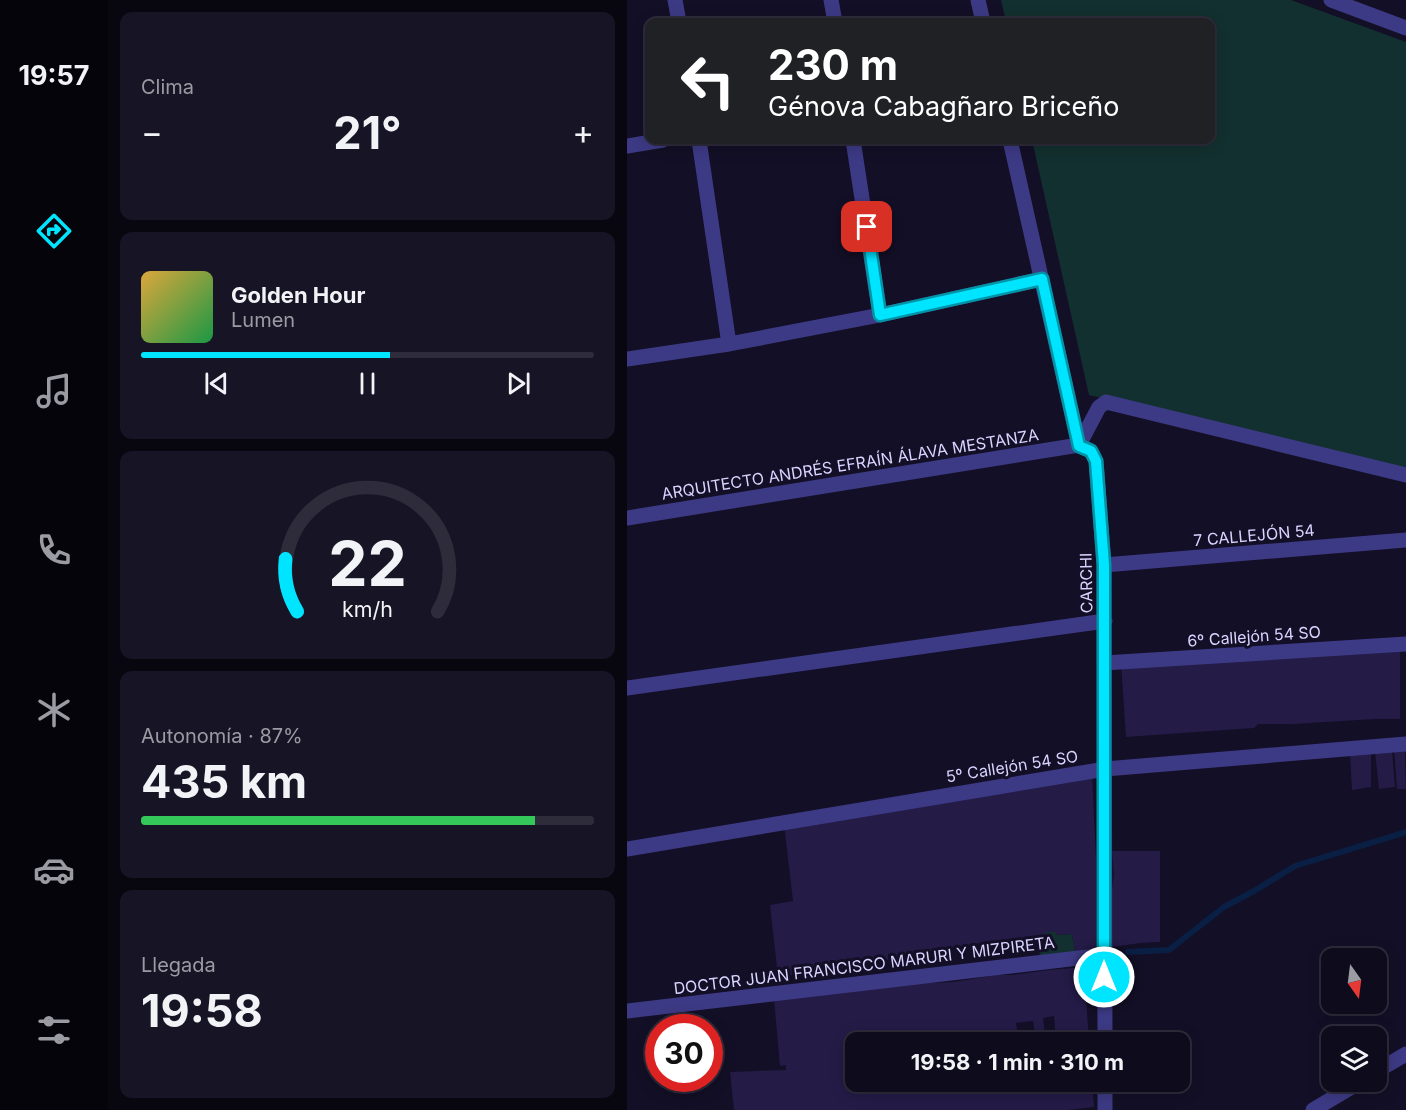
<!DOCTYPE html>
<html lang="es">
<head>
<meta charset="utf-8">
<style>
  body { margin:0; font-family:Inter,sans-serif; background:#171425; color:#f1f3f6; height:100vh; display:flex; flex-direction:column; font-size:22px; white-space:nowrap }
  * { box-sizing:border-box; margin:0 }
  p { font-size:20px; color:#9b9ba3 }
  .icon { flex:none; width:33px; height:33px; fill:none; stroke:currentColor; stroke-width:2; stroke-linecap:round; stroke-linejoin:round }
  .map { position:relative; flex:1; overflow:hidden }
  .details { display:flex; flex-direction:column; gap:12px; padding:12px; background:#08060f; width:519px }
  .details>* { flex:none }
  .banner { position:absolute; left:18px; top:18px; width:570px; height:126px; border-radius:12px; box-shadow:0 3px 15px #0003,0 0 0 2px #2e2b3b; background:#202124; color:#fff; overflow:hidden }
  .needle { width:39px; rotate:166deg }
  .buttons { position:absolute; left:694px; top:948px; display:grid; gap:12px }
  .buttons a { display:grid; place-items:center; width:66px; height:66px; border-radius:12px; background:#0e0b1c; box-shadow:0 3px 15px #0003,0 0 0 2px #2e2b3b; font-size:30px }
  .speed { position:absolute; left:18px; top:1014px; display:flex; gap:12px; font-size:30px; font-weight:700; text-align:center }
  .speed>* { display:grid; place-content:center; width:78px; height:78px; border-radius:50%; background:#0e0b1c; box-shadow:0 3px 15px #0003,0 0 0 2px #2e2b3b; line-height:1 }
  .speed .limit { border:9px solid #d22; background:#fff; color:#111 }
  .pin { position:absolute; display:grid; place-items:center; width:51px; height:51px; color:#fff; margin:-26px; border-radius:12px; box-shadow:0 3px 9px #0006 }
  .me { position:absolute; width:66px; margin:-33px; rotate:0deg; stroke-linejoin:round; filter:drop-shadow(0 0 4px #0008) }
  .turn { display:flex; align-items:center; gap:21px; height:126px; padding:0 24px; font-size:27px }
  .turn .icon { width:78px; height:78px; stroke-width:2.5 }
  .turn b { display:block; font-size:42px; line-height:51px }
  .big { font-size:45px; font-weight:700; line-height:1.1 }
  .details .tile { flex:1; display:flex; flex-direction:column; justify-content:center; gap:9px; min-width:0; padding:0 21px; border-radius:12px; background:#171425 }
  .details .dial { align-items:center; gap:0 }
  .dial svg { height:156px; overflow:visible; fill:none; stroke:#2e2b3b; stroke-width:7; stroke-linecap:round; text-anchor:middle }
  .dial text { fill:#f1f3f6; stroke:none }
  .song { display:flex; align-items:center; gap:18px }
  .cover { width:72px; height:72px; border-radius:9px; background:linear-gradient(135deg,hsl(40 70% 55%),hsl(140 70% 35%)) }
  .played { height:6px; border-radius:3px; background:linear-gradient(90deg,#00e5ff 55%,#2e2b3b 55%) }
  .keys { display:flex; justify-content:space-around; direction:ltr }
  .heat { display:flex; justify-content:space-between; align-items:center; font-size:33px; direction:ltr }
  .charge { height:9px; border-radius:4px; background:linear-gradient(90deg,#34c759 87%,#2e2b3b 0) }
  .trip { position:absolute; left:218px; top:1032px; width:345px; height:60px; border-radius:12px; background:#0e0b1c; box-shadow:0 3px 15px #0003,0 0 0 2px #2e2b3b; font-weight:700; line-height:60px; text-align:center }
  main { display:flex; flex:1; min-height:0 }
  .dock { display:flex; flex-direction:column; width:108px; justify-content:space-around; align-items:center; background:#06040b; color:#9b9ba3 }
  .dock .icon { width:42px; height:42px }
  .dock .on { color:#00e5ff }
  .dock b { font-size:27px; color:#f1f3f6 }
  .map>svg:first-child { display:block }
  .green { fill:#12302f }
  .lines { fill:none; stroke-linecap:round; stroke-linejoin:round }
  .stream { stroke:#0a1f44; stroke-width:6 }
  .building { fill:#241b47 }
  .minor { stroke:#3d3a85; stroke-width:15 }
  .route-casing { stroke:#0095a6; stroke-width:15 }
  .route { stroke:#00e5ff; stroke-width:10 }
  .labels { text-anchor:middle; dominant-baseline:central; stroke-width:6; stroke-linejoin:round; paint-order:stroke }
  .street-label { font-size:16px; fill:#d9d4ff; stroke:#130f26 }
</style>
</head>
<body>
<main>
<nav class="dock">
<b>19:57</b>
<svg class="icon on" aria-label="directions" viewBox="0 0 24 24"><path d="M12 3l9 9-9 9-9-9zM9 14v-3h6M13 9l2 2-2 2"/></svg>
<svg class="icon" aria-label="music" viewBox="0 0 24 24"><path d="M9 18V5l10-2v13"/><circle cx="6" cy="18" r="3"/><circle cx="16" cy="16" r="3"/></svg>
<svg class="icon" aria-label="phone" viewBox="0 0 24 24"><path d="M5 4h4l2 5-3 2q2 4 5 5l2-3 5 2v4C11 20 4 13 5 4z"/></svg>
<svg class="icon" aria-label="climate" viewBox="0 0 24 24"><path d="M12 3v18M4 7l16 10M4 17L20 7"/></svg>
<svg class="icon" aria-label="car" viewBox="0 0 24 24"><path d="M5 17H2v-5l4-1 3-4h7l3 4 3 1v5h-3M9 17h6M6 11h13"/><circle cx="7" cy="17" r="2"/><circle cx="17" cy="17" r="2"/></svg>
<svg class="icon" aria-label="filters" viewBox="0 0 24 24"><path d="M4 7h16M4 17h16"/><circle cx="9" cy="7" r="2"/><circle cx="15" cy="17" r="2"/></svg>
</nav>
<section class="details">
<div class="tile"><p>Clima</p>
<div class="heat"><a>−</a><b class="big">21°</b><a>+</a></div>
</div>
<div class="tile">
<div class="song"><i class="cover"></i><div><b>Golden Hour</b><p>Lumen</p></div></div>
<div class="played"></div>
<div class="keys"><svg class="icon" aria-label="previous" viewBox="0 0 24 24"><path d="M18 5L8 12l10 7zM5 5v14"/></svg><svg class="icon" aria-label="pause" viewBox="0 0 24 24"><path d="M8 5v14M16 5v14"/></svg><svg class="icon" aria-label="next" viewBox="0 0 24 24"><path d="M6 5l10 7-10 7zM19 5v14"/></svg></div>
</div>
<div class="tile dial"><svg viewBox="0 0 100 80">
<path d="M14 69A42 42 0 1 1 86 69"/>
<path d="M14 69A42 42 0 0 1 8 42" stroke="#00e5ff"/>
<text x="50" y="56" font-size="32" font-weight="700">22</text>
<text x="50" y="72" font-size="11">km/h</text>
</svg></div>
<div class="tile"><p>Autonomía · 87%</p><b class="big">435 km</b><div class="charge"></div></div>
<div class="tile"><p>Llegada</p><b class="big">19:58</b></div>
</section>
<div class="map">
<svg width="779" height="1110" viewBox="0 0 779 1110">
  <rect width="100%" height="100%" fill="#130f26"/>
  <path class="green" d="M374,0H664L779,42V471L462,395L405,140H584V22H379Z
    M418,932H429L430,935L445,934L448,951L413,956L411,943L419,941Z"/>
  <g class="lines">
    <path class="stream" d="M501,952L542,950L597,907L627,891L668,866L779,832"/>
  </g>
  <path class="building" d="M773,648V719H748L666,724H631L627,728L612,729L499,737L494,663Z
    M778,746L779,789H770L767,749Z
    M765,750L768,787L752,789L748,752Z
    M744,753V787L725,790L723,754Z
    M465,773L469,859V948L448,951L445,934L430,935L429,932H418L419,942L403,944L402,937L387,939L346,944L212,969L151,977L143,905L166,901L157,824Z
    M485,851H533V942L513,943L485,947V889L487,873Z
    M457,967L462,1042H429L427,1016L416,1018L419,1042H409L406,1021L389,1023L391,1036L401,1034L402,1042H228V1082H465L467,1107L441,1110H107L103,1072L159,1070V1065L153,1066L147,999L278,984L326,982L370,975H385L422,970Z"/>
  <g class="lines">
    <path class="minor" d="M48,0L52,22
      M204,0L208,22
      M351,0L356,22
      M704,0L779,28
      M72,140L102,344
      M226,140L253,315
      M383,140L452,445
      M0,146L36,140
      M0,359L102,344L253,315L415,279
      M452,445L464,451L469,461L477,565L478,1042
      M452,445L472,407L479,402L779,475
      M0,518L452,445
      M477,565L779,540
      M477,663L779,644
      M0,688L478,621
      M0,849L478,769L779,744
      M0,1011L477,955
      M750,1071L779,1054
      M478,1082V1110
      M686,1110L733,1082"/>
  </g>
  <g class="lines">
    <defs>
      <path id="route" d="M240,227L253,315L415,279L452,446L464,451L469,461L477,565V977"/>
    </defs>
    <use href="#route" class="route-casing"/>
    <use href="#route" class="route"/>
  </g>
  <g class="labels">
    <g class="street-label">
      <text transform="translate(223 464) rotate(-9)">ARQUITECTO ANDRÉS EFRAÍN ÁLAVA MESTANZA</text>
      <text transform="translate(627 535) rotate(-5)">7 CALLEJÓN 54</text>
      <text transform="translate(459 583) rotate(-91)">CARCHI</text>
      <text transform="translate(627 636) rotate(-4)">6º Callejón 54 SO</text>
      <text transform="translate(385 766) rotate(-9)">5º Callejón 54 SO</text>
      <text transform="translate(237 965) rotate(-7)">DOCTOR JUAN FRANCISCO MARURI Y MIZPIRETA</text>
    </g>
  </g>
</svg>
<div class="buttons">
<a><svg class="needle" viewBox="-14 -14 28 28"><path d="M0-13l5 13h-10z" fill="#e53935"/><path d="M0 13l5-13h-10z" fill="#9b9ba3"/></svg></a>
<a><svg class="icon" aria-label="layers" viewBox="0 0 24 24"><path d="M12 4l9 5-9 5-9-5zM3 14l9 5 9-5"/></svg></a>
</div>
<div class="speed"><div class="limit">30</div></div>
<div class="pin" style="left:240px;top:227px;background:#d93025"><svg class="icon" aria-label="arrive" viewBox="0 0 24 24"><path d="M6 21V4h12l-3 4 3 4H6"/></svg></div>
<svg class="me" style="left:477px;top:977px" viewBox="-20 -20 40 40"><circle r="17" fill="#00e5ff" stroke="#fff" stroke-width="3"/><path d="M0-11L8 9 0 5-8 9z" fill="#fff"/></svg>
<div class="trip">19:58 · 1 min · 310 m</div>
<div class="banner">
<div class="turn"><svg class="icon" aria-label="left" viewBox="0 0 24 24"><path d="M17 20v-9H6M10 6l-5 5 5 5"/></svg><div><b>230 m</b>Génova Cabagñaro Briceño</div></div>
</div>
</div>
</main>
</body>
</html>
